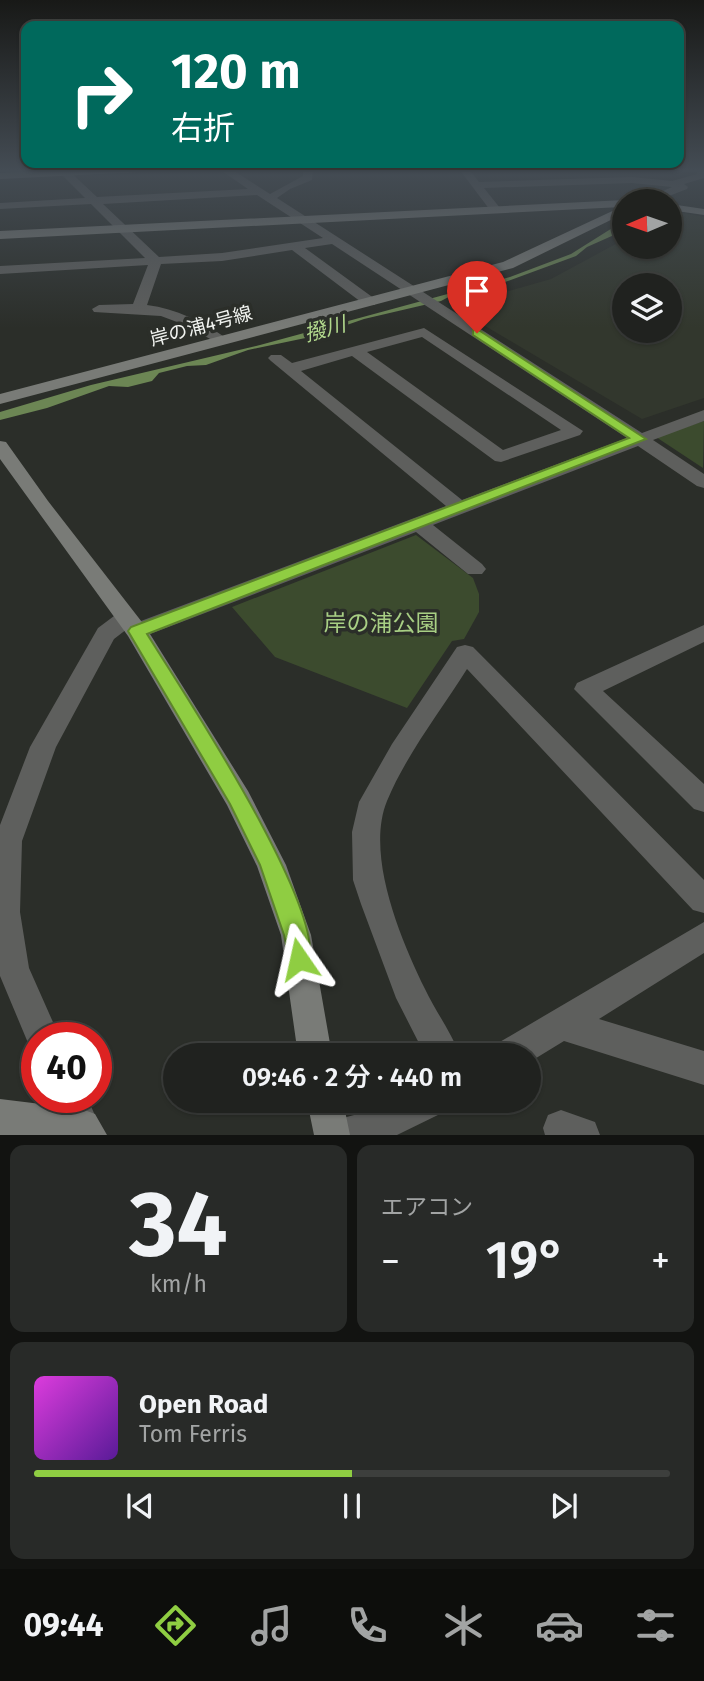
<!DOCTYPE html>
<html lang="ja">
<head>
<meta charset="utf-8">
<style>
  body { margin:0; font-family:"Fira Sans","Noto Sans JP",sans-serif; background:#282a28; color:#f1f3f6; height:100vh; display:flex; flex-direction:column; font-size:26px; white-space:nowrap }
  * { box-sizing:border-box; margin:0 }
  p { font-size:23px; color:#a2a4a4 }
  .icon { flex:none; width:38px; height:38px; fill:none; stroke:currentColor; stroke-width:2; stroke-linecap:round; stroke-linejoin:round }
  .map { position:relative; height:1135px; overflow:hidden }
  .panel { display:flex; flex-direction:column; gap:10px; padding:10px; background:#121311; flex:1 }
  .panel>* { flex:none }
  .banner { position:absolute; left:21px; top:21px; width:663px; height:147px; border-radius:14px; box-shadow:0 2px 5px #0004,0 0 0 2px #3d3f3d; background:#00695c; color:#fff; overflow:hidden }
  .needle { width:46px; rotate:268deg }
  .buttons { position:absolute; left:612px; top:189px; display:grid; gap:14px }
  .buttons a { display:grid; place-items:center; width:70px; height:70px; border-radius:50%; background:#20221f; box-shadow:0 2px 5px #0004,0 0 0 2px #3d3f3d; font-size:35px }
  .speed { position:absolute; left:21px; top:1022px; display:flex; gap:14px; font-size:35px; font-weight:700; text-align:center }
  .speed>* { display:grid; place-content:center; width:91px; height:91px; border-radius:50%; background:#20221f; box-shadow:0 2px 5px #0004,0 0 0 2px #3d3f3d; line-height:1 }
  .speed .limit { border:10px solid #d22; background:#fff; color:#111 }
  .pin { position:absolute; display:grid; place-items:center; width:60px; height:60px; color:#fff; margin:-72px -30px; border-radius:50% 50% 50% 0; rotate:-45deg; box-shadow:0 0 7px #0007 }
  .pin .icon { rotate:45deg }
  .me { position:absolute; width:77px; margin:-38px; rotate:349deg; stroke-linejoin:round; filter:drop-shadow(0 0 5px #0008) }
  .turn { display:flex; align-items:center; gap:24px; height:147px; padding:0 35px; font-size:32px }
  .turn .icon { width:91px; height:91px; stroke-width:2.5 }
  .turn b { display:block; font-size:49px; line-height:60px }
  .big { font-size:52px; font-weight:600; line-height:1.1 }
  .panel .tile { flex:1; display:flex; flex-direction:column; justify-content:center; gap:10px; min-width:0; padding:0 24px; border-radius:14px; background:#282a28 }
  .panel .dial { align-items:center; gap:0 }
  .dial b { font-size:91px; line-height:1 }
  .song { display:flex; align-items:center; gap:21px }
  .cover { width:84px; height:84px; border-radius:10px; background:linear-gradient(135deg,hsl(300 70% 55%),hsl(270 70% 35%)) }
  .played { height:7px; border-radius:4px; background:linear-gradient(90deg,#8fcd42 50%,#3d3f3d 50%) }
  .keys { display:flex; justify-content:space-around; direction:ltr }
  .heat { display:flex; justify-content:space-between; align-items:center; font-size:38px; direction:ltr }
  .panel .tiles { flex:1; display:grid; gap:10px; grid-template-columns:1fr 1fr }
  .tile:last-child { grid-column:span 2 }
  .trip { position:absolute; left:163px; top:1043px; width:378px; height:70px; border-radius:35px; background:#20221f; box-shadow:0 2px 5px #0004,0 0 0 2px #3d3f3d; font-weight:600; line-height:70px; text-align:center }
  .menu { display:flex; height:112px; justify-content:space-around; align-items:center; background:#0d0e0c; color:#a2a4a4 }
  .menu .icon { width:49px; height:49px }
  .menu .selected { color:#8fcd42 }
  .menu b { font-size:32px; color:#f1f3f6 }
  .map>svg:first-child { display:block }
  .built { fill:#32372d; fill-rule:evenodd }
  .green { fill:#3c4b2e }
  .water { fill:#6c8654 }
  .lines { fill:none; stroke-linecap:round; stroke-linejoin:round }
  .street { fill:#5e5f5d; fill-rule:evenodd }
  .secondary { fill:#797b77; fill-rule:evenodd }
  .route { fill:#8fcd42; stroke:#5d852b; stroke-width:2 }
  .labels { text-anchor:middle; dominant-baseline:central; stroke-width:7; stroke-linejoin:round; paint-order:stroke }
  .far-street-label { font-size:19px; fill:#f1f3f0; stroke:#2b2e29 }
  .far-water-label { font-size:21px; font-style:italic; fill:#b2d98d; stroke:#2b2e29 }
  .park-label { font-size:23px; fill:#a8cf84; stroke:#2b2e29 }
</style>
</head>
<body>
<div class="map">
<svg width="704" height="1135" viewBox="0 0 704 1135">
  <rect width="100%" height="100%" fill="#2b2e29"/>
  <path class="built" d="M678,212L704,217V398L642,419L453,307L551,279L625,239V247H670V215ZM625,285H670V331H625Z"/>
  <path class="green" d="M704,421L703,468L656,437Z
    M416,535L473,578L479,594V612L464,639L452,641L407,708L275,657L232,607Z"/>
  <path class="water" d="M625,220L623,231L587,247L576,256L505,282L456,293L441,301L364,319L315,336L248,350L206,365L187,366L159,373L152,381L128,387L109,386L47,408L0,420V412L91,385L260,345L510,277L571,254Z"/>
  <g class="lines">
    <path class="street" d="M56,169H67L97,197L248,189L219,169H231L270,194L303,176V169H313L312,180L290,189L277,198L642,433L704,410V421L653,440L704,474V488L697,486L638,446L433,525L482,564L486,569L482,574H468L416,532L145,636L137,639L129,636L127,629L114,639L56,747L22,841L20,912L29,968L60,1038H37V1052L31,1050L0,976V825L30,747L98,628L118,613L126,611L134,613L137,618L133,624L446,506L271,361L268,358L271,355H281L292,363L424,328L583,431L580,435L501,462L495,461L352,356L301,371L462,500L627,438L332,244L305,248L375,299V305H365L292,250L222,261L161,264L147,305C177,309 201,321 226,338L228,341L221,345L185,325L161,316L94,312L92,309L99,305L133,304L148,265L0,274V266L145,258L91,204L0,209V203L85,198ZM257,195L323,238L222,253L159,257L103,204ZM422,337L561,430L503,450L367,352Z
      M459,169H469L479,182L632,177L672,181L697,174L696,169H704V178L684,184L688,187L687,189L656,201H641L672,187L632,183L484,188L500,208L494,211L490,210Z
      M704,625V642L603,691L704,784V812L694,809L574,689L577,683Z
      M465,645L473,647L704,880V913L693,910L467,669C440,712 406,755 387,801C365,855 401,940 425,989C436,1012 451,1032 460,1055H425L396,998L361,904L353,880L352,832L359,802L392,744L457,647Z
      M704,922V953L599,1019L704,1051V1085L564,1041L528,1063V1055H493L498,1043Z
      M51,1097H87L100,1127L97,1135H67Z
      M390,1101H445L440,1114L397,1135H323L328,1122L369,1111Z
      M561,1110L595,1122L600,1135H545L543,1128L548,1115Z"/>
    <path class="secondary" d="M76,169H145L140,172L0,179V173Z
      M625,200L629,201H625V213L513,268L0,404V394L503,262L621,207L0,239V231Z
      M670,204L704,209V215L670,210Z
      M0,441L6,442L48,501L145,626L248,791L286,865L311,935L332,1055H298L281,935L257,866L227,805L128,636L0,459Z
      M0,1099L82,1109L95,1114L107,1135H0Z
      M307,1101H343L350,1135H314Z"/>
  </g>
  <linearGradient id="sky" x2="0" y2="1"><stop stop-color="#181917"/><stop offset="0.52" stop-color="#444c54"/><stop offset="1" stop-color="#444c54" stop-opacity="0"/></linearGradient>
  <rect width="704" height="328" fill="url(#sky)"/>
  <path class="route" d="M477,329L646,439L147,634C180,687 331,914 308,967L299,970L291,967L284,935L260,865L230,804L128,631L131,627L629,438L473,335V330Z"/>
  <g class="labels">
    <g class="far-street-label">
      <text transform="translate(201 326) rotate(-15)">岸の浦4号線</text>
    </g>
    <g class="far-water-label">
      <text transform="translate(325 329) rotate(-15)">撥川</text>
    </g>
    <g class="park-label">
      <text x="381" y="623">岸の浦公園</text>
    </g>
  </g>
</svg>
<div class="buttons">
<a><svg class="needle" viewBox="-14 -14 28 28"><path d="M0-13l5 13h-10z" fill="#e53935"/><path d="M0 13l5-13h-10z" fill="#a2a4a4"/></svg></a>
<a><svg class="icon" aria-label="layers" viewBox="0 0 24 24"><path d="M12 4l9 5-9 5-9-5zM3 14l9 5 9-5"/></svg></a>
</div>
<div class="speed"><div class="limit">40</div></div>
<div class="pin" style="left:477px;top:333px;background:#d93025"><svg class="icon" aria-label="arrive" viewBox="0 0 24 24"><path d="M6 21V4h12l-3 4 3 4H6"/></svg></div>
<svg class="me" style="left:299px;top:959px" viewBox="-20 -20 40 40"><path d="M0-17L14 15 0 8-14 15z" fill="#8fcd42" stroke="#fff" stroke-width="4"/></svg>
<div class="trip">09:46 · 2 分 · 440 m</div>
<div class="banner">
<div class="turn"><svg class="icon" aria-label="right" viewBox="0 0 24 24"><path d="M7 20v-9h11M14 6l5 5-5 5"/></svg><div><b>120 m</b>右折</div></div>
</div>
</div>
<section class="panel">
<div class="tiles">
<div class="tile dial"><b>34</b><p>km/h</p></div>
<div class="tile"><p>エアコン</p>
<div class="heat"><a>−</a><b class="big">19°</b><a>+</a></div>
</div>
<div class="tile">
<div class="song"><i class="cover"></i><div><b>Open Road</b><p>Tom Ferris</p></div></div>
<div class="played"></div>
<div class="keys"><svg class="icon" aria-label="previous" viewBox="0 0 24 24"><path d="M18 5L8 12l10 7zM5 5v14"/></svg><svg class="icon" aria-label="pause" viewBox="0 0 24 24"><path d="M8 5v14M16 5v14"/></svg><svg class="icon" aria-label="next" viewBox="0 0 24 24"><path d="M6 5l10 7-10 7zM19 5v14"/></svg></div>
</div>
</div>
</section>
<nav class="menu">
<b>09:44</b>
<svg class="icon selected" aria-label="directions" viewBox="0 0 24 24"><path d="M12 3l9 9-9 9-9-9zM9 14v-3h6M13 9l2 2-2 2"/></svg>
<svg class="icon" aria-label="music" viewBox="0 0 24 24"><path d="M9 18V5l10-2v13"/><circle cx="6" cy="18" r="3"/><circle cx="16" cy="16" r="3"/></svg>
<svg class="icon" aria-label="phone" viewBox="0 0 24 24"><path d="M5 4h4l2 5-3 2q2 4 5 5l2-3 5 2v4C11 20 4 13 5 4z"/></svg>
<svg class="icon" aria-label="climate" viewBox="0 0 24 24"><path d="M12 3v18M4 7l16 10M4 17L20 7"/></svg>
<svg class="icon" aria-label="car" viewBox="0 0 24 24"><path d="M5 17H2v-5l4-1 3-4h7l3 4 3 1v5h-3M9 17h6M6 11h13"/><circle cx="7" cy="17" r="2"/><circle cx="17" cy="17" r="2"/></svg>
<svg class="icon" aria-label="filters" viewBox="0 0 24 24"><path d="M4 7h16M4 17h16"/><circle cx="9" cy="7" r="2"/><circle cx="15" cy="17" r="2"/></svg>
</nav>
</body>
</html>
